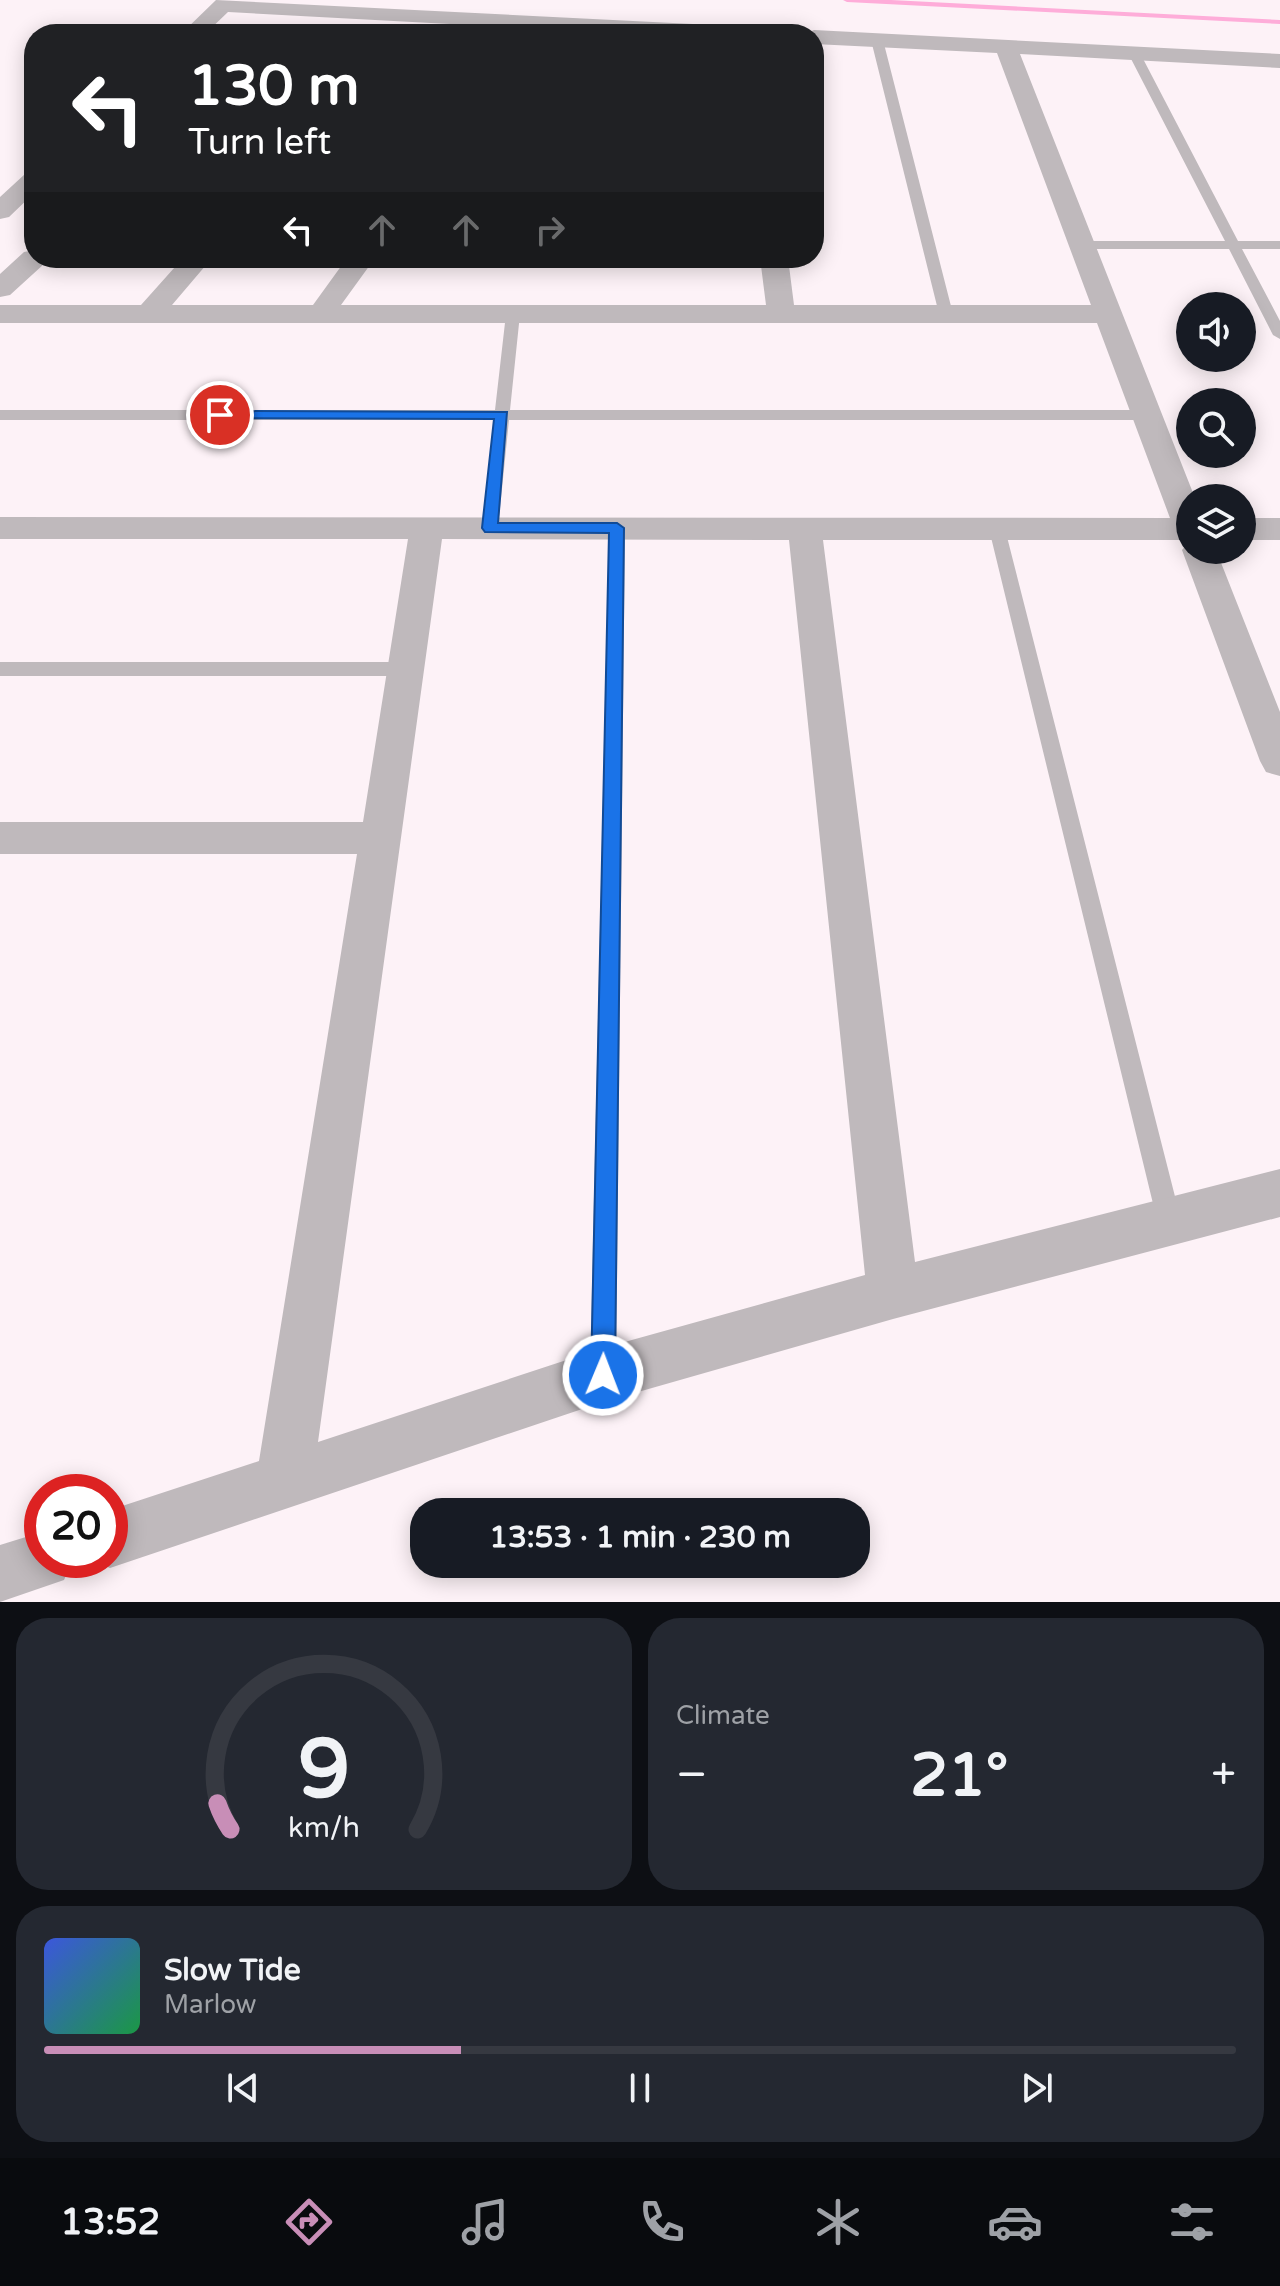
<!DOCTYPE html>
<html lang="en">
<head>
<meta charset="utf-8">
<style>
  body { margin:0; font-family:"Varela Round",sans-serif; background:#242831; color:#f1f3f6; height:100vh; display:flex; flex-direction:column; font-size:30px; white-space:nowrap }
  * { box-sizing:border-box; margin:0 }
  p { font-size:26px; color:#9ea1a6 }
  .icon { flex:none; width:44px; height:44px; fill:none; stroke:currentColor; stroke-width:2; stroke-linecap:round; stroke-linejoin:round }
  .map { position:relative; height:1602px; overflow:hidden }
  .panel { display:flex; flex-direction:column; gap:16px; padding:16px; background:#0d0f14; flex:1 }
  .panel>* { flex:none }
  .banner { position:absolute; left:24px; top:24px; width:800px; height:244px; border-radius:32px; box-shadow:0 4px 20px #0003; background:#202124; color:#fff; overflow:hidden }
  .tools { position:absolute; left:1176px; top:292px; display:grid; gap:16px }
  .tools a { display:grid; place-items:center; width:80px; height:80px; border-radius:50%; background:#171b24; box-shadow:0 4px 20px #0003; font-size:40px }
  .speed { position:absolute; left:24px; top:1474px; display:flex; gap:16px; font-size:40px; font-weight:700; text-align:center }
  .speed>* { display:grid; place-content:center; width:104px; height:104px; border-radius:50%; background:#171b24; box-shadow:0 4px 20px #0003; line-height:1 }
  .speed .limit { border:12px solid #d22; background:#fff; color:#111 }
  .pin { position:absolute; display:grid; place-items:center; width:68px; height:68px; color:#fff; margin:-34px; border:4px solid #fff; border-radius:50%; box-shadow:0 2px 8px #0007 }
  .me { position:absolute; width:88px; margin:-44px; rotate:1deg; stroke-linejoin:round; filter:drop-shadow(0 0 6px #0008) }
  .turn { display:flex; align-items:center; gap:28px; height:168px; padding:0 32px; font-size:36px }
  .turn .icon { width:104px; height:104px; stroke-width:2.5 }
  .turn b { display:block; font-size:56px; line-height:68px }
  .lanes { display:flex; align-items:center; height:76px; padding:0 32px; background:#0003; justify-content:center; gap:40px; direction:ltr }
  .lanes .off { opacity:.35 }
  .big { font-size:60px; font-weight:700; line-height:1.1 }
  .panel .tile { flex:1; display:flex; flex-direction:column; justify-content:center; gap:12px; min-width:0; padding:0 28px; border-radius:32px; background:#242831 }
  .panel .dial { align-items:center; gap:0 }
  .dial svg { height:208px; overflow:visible; fill:none; stroke:#363941; stroke-width:7; stroke-linecap:round; text-anchor:middle }
  .dial text { fill:#f1f3f6; stroke:none }
  .song { display:flex; align-items:center; gap:24px }
  .cover { width:96px; height:96px; border-radius:12px; background:linear-gradient(135deg,hsl(230 70% 55%),hsl(140 70% 35%)) }
  .played { height:8px; border-radius:4px; background:linear-gradient(90deg,#c88eb7 35%,#363941 35%) }
  .keys { display:flex; justify-content:space-around; direction:ltr }
  .heat { display:flex; justify-content:space-between; align-items:center; font-size:44px; direction:ltr }
  .panel .tiles { flex:1; display:grid; gap:16px; grid-template-columns:1fr 1fr }
  .tile:last-child { grid-column:span 2 }
  .trip { position:absolute; left:410px; top:1498px; width:460px; height:80px; border-radius:32px; background:#171b24; box-shadow:0 4px 20px #0003; font-weight:700; line-height:80px; text-align:center }
  .tab-bar { display:flex; height:128px; justify-content:space-around; align-items:center; background:#090b0e; color:#9ea1a6 }
  .tab-bar .icon { width:56px; height:56px }
  .tab-bar .active { color:#c88eb7 }
  .tab-bar b { font-size:36px; color:#f1f3f6 }
  .map>svg:first-child { display:block }
  .lines { fill:none; stroke-linecap:round; stroke-linejoin:round }
  .stream { fill:#feadd9; fill-rule:evenodd }
  .service { fill:#bfb9bc; fill-rule:evenodd }
  .minor { fill:#bfb9bc; fill-rule:evenodd }
  .route { fill:#1a73e8; stroke:#114b97; stroke-width:2 }
</style>
</head>
<body>
<div class="map">
<svg width="1280" height="1602" viewBox="0 0 1280 1602">
  <rect width="100%" height="100%" fill="#fdf2f7"/>
  <g class="lines">
    <path class="stream" d="M843,0H891L1280,20V24L847,2Z"/>
    <path class="service" d="M877,37L883,40L953,314L951,317H941L939,314L871,40Z
      M1130,51L1140,53L1238,241H1280V249H1242L1280,321V339L1273,335L1229,249H1082L1075,245L1082,241H1225L1128,53Z
      M513,310L520,314L510,410H1147L1155,415L1147,420H509L498,528L490,534L482,528L494,420H0V410H495L506,314Z
      M617,522L625,528L616,1375L612,1384L603,1388L594,1384L590,1375L609,528Z
      M997,523L1005,529L1181,1220L1178,1229L1169,1232L1160,1229L1157,1220L989,529Z
      M0,662H406L415,669L406,676H0Z"/>
    <path class="minor" d="M216,0L753,27L764,34H634L228,12L205,34H181Z
      M814,30L1280,54V68L1020,54L1195,498H1190V540H823L915,1262L1280,1169V1217L893,1319L603,1402L110,1568L91,1560H110V1510L259,1461L357,854H0V822H363L408,539H0V517L1170,518L1097,323H0V305H141L183,258H212L172,305H313L347,258H375L341,305H766L760,258H788L794,305H1091L997,53L814,44V34H805ZM442,539L789,540L865,1275L603,1348L318,1442Z
      M34,171V193L9,217L0,219V197L25,174Z
      M34,250V258H48L44,264L10,295L0,297V274L24,252Z
      M1242,518H1280V540H1242Z
      M1190,541V550H1216L1280,712V776L1266,772L1260,761L1182,550Z
      M42,1532V1560H73L64,1580L0,1602V1545Z"/>
  </g>
  <path class="route" d="M220,411L507,412L498,523H617L624,528L615,1375L611,1384L603,1387L594,1384L591,1375L609,533L485,532L482,528L494,419L215,418V412Z"/>
</svg>
<div class="tools">
<a><svg class="icon" aria-label="sound" viewBox="0 0 24 24"><path d="M4 9h4l5-4v14l-5-4H4zM17 9q2 3 0 6"/></svg></a>
<a><svg class="icon" aria-label="search" viewBox="0 0 24 24"><circle cx="10" cy="10" r="6"/><path d="M15 15l6 6"/></svg></a>
<a><svg class="icon" aria-label="layers" viewBox="0 0 24 24"><path d="M12 4l9 5-9 5-9-5zM3 14l9 5 9-5"/></svg></a>
</div>
<div class="speed"><div class="limit">20</div></div>
<div class="pin" style="left:220px;top:415px;background:#d93025"><svg class="icon" aria-label="arrive" viewBox="0 0 24 24"><path d="M6 21V4h12l-3 4 3 4H6"/></svg></div>
<svg class="me" style="left:603px;top:1375px" viewBox="-20 -20 40 40"><circle r="17" fill="#1a73e8" stroke="#fff" stroke-width="3"/><path d="M0-11L8 9 0 5-8 9z" fill="#fff"/></svg>
<div class="trip">13:53 · 1 min · 230 m</div>
<div class="banner">
<div class="turn"><svg class="icon" aria-label="left" viewBox="0 0 24 24"><path d="M17 20v-9H6M10 6l-5 5 5 5"/></svg><div><b>130 m</b>Turn left</div></div>
<div class="lanes"><svg class="icon" aria-label="left" viewBox="0 0 24 24"><path d="M17 20v-9H6M10 6l-5 5 5 5"/></svg><svg class="icon off" aria-label="ahead" viewBox="0 0 24 24"><path d="M12 20V5M6 11l6-6 6 6"/></svg><svg class="icon off" aria-label="ahead" viewBox="0 0 24 24"><path d="M12 20V5M6 11l6-6 6 6"/></svg><svg class="icon off" aria-label="right" viewBox="0 0 24 24"><path d="M7 20v-9h11M14 6l5 5-5 5"/></svg></div>
</div>
</div>
<section class="panel">
<div class="tiles">
<div class="tile dial"><svg viewBox="0 0 100 80">
<path d="M14 69A42 42 0 1 1 86 69"/>
<path d="M14 69A42 42 0 0 1 9 59" stroke="#c88eb7"/>
<text x="50" y="56" font-size="32" font-weight="700">9</text>
<text x="50" y="72" font-size="11">km/h</text>
</svg></div>
<div class="tile"><p>Climate</p>
<div class="heat"><a>−</a><b class="big">21°</b><a>+</a></div>
</div>
<div class="tile">
<div class="song"><i class="cover"></i><div><b>Slow Tide</b><p>Marlow</p></div></div>
<div class="played"></div>
<div class="keys"><svg class="icon" aria-label="previous" viewBox="0 0 24 24"><path d="M18 5L8 12l10 7zM5 5v14"/></svg><svg class="icon" aria-label="pause" viewBox="0 0 24 24"><path d="M8 5v14M16 5v14"/></svg><svg class="icon" aria-label="next" viewBox="0 0 24 24"><path d="M6 5l10 7-10 7zM19 5v14"/></svg></div>
</div>
</div>
</section>
<nav class="tab-bar">
<b>13:52</b>
<svg class="icon active" aria-label="directions" viewBox="0 0 24 24"><path d="M12 3l9 9-9 9-9-9zM9 14v-3h6M13 9l2 2-2 2"/></svg>
<svg class="icon" aria-label="music" viewBox="0 0 24 24"><path d="M9 18V5l10-2v13"/><circle cx="6" cy="18" r="3"/><circle cx="16" cy="16" r="3"/></svg>
<svg class="icon" aria-label="phone" viewBox="0 0 24 24"><path d="M5 4h4l2 5-3 2q2 4 5 5l2-3 5 2v4C11 20 4 13 5 4z"/></svg>
<svg class="icon" aria-label="climate" viewBox="0 0 24 24"><path d="M12 3v18M4 7l16 10M4 17L20 7"/></svg>
<svg class="icon" aria-label="car" viewBox="0 0 24 24"><path d="M5 17H2v-5l4-1 3-4h7l3 4 3 1v5h-3M9 17h6M6 11h13"/><circle cx="7" cy="17" r="2"/><circle cx="17" cy="17" r="2"/></svg>
<svg class="icon" aria-label="filters" viewBox="0 0 24 24"><path d="M4 7h16M4 17h16"/><circle cx="9" cy="7" r="2"/><circle cx="15" cy="17" r="2"/></svg>
</nav>
</body>
</html>
